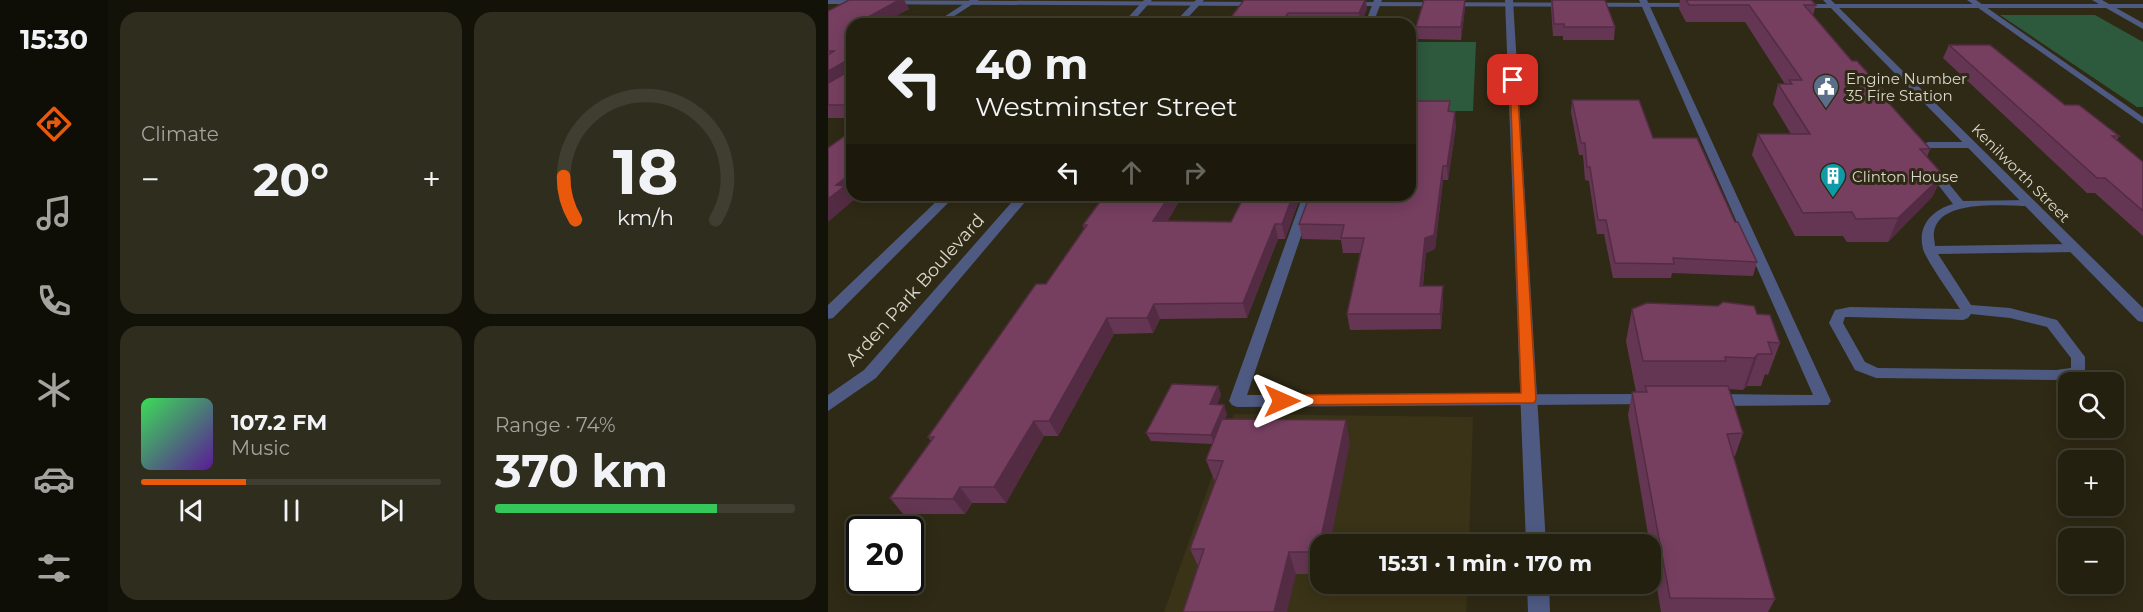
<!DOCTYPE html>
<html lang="en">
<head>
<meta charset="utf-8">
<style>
  body { margin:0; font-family:Montserrat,sans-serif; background:#2f2d1e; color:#f1f3f6; height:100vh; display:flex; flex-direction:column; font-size:22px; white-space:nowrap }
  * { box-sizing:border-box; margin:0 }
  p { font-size:20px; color:#a3a39f }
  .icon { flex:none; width:33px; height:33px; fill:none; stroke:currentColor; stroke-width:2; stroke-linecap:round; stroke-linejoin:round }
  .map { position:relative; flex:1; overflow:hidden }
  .sheet { display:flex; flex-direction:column; gap:12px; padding:12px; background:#131209; width:720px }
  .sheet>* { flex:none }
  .hud { position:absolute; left:18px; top:18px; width:570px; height:183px; border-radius:18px; box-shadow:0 3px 15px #0003,0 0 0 2px #403e30; background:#232010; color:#f1f3f6; overflow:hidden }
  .fabs { position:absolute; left:1230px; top:372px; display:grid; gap:12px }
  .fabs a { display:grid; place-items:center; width:66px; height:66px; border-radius:12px; background:#232010; box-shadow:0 3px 15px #0003,0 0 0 2px #403e30; font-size:30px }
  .speed { position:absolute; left:18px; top:516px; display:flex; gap:12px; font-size:30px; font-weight:700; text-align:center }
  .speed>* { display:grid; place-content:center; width:78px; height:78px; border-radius:50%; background:#232010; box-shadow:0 3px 15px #0003,0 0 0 2px #403e30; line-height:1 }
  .speed .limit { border:3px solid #111; border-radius:9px; background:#fff; color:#111 }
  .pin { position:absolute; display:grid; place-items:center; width:51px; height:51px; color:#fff; margin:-26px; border-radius:12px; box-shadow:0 3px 9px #0006 }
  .me { position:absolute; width:66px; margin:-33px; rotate:90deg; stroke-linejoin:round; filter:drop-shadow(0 0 4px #0008) }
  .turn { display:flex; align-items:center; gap:21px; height:126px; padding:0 30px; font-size:27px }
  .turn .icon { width:78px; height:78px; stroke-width:2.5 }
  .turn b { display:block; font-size:42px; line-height:51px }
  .lanes { display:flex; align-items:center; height:57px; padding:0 30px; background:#0003; justify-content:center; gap:30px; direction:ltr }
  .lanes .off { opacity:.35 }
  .big { font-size:45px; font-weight:700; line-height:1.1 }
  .sheet .widget { flex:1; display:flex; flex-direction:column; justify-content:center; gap:9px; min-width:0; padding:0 21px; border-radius:18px; background:#2f2d1e }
  .sheet .dial { align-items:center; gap:0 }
  .dial svg { height:156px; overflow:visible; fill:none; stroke:#403e30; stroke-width:7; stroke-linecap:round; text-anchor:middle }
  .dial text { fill:#f1f3f6; stroke:none }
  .song { display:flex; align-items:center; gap:18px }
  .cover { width:72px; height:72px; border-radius:9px; background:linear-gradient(135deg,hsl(130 70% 55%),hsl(270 70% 35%)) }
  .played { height:6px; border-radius:3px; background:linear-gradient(90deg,#ea580c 35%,#403e30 35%) }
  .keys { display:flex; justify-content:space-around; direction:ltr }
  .heat { display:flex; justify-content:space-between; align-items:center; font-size:33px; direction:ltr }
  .charge { height:9px; border-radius:4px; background:linear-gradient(90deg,#34c759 74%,#403e30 0) }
  .sheet .tiles { flex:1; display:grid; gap:12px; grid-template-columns:repeat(2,1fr) }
  .trip { position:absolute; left:482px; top:534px; width:351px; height:60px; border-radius:18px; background:#232010; box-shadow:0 3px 15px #0003,0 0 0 2px #403e30; font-weight:700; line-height:60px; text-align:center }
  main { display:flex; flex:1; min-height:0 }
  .tab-bar { display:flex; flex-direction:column; width:108px; justify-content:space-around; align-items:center; background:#0e0d06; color:#a3a39f }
  .tab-bar .icon { width:42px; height:42px }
  .tab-bar .selected { color:#ea580c }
  .tab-bar b { font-size:27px; color:#f1f3f6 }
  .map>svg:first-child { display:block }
  .built { fill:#3a3317 }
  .green { fill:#2d593d }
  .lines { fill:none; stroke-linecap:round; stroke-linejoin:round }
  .service { fill:#4e5a82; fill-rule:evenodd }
  .minor { fill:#4e5a82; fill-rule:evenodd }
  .tertiary { fill:#4e5a82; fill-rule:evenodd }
  .wall { fill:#653653 }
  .shaded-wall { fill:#532c43 }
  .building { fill:#763f60; stroke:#532c43; stroke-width:1.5 }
  .route { fill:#ea580c; stroke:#983908; stroke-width:1.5 }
  .labels { text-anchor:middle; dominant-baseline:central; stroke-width:6; stroke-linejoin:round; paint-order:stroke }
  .far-poi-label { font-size:15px; fill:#dbd8cc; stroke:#2f2a15; text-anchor:start }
  .far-street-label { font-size:15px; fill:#dbd8cc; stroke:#2f2a15 }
  .street-label { font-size:18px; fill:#dbd8cc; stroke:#2f2a15 }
</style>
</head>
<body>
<main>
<nav class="tab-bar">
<b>15:30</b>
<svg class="icon selected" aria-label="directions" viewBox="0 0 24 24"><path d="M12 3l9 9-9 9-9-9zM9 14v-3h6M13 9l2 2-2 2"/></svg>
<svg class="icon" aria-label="music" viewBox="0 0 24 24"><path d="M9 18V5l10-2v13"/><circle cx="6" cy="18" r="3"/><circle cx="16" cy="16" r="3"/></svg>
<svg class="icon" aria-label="phone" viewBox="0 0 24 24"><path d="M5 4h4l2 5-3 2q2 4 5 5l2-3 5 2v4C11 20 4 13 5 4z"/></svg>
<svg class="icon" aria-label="climate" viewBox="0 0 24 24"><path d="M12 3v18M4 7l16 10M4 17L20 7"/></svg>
<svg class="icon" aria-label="car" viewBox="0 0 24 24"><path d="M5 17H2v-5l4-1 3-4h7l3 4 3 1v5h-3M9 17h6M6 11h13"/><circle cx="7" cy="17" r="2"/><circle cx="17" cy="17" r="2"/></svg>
<svg class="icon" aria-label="filters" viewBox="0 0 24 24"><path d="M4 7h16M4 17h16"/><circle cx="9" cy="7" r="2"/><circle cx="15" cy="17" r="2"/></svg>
</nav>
<section class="sheet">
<div class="tiles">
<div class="widget"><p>Climate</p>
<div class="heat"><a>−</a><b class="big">20°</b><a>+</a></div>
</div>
<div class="widget dial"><svg viewBox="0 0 100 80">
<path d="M14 69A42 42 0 1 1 86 69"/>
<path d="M14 69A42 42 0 0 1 8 47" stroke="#ea580c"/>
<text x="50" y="56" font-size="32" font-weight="700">18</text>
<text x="50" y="72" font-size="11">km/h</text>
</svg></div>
<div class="widget">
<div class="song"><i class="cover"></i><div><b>107.2 FM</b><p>Music</p></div></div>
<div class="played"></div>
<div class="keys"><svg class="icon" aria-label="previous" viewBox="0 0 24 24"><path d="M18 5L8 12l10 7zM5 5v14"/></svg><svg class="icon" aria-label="pause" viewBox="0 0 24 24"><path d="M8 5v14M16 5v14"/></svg><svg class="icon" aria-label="next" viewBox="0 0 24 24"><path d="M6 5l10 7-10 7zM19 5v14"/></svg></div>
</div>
<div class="widget"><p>Range · 74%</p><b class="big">370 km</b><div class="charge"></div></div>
</div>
</section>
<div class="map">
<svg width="1315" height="612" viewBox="0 0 1315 612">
  <rect width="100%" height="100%" fill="#2f2a15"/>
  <path class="built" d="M406,414L645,417L641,544H492V584H640L638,612H336Z"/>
  <path class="green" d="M1172,15H1267L1315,42V107H1309Z
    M582,42H648L645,111H582Z"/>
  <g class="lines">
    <path class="service" d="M142,0H151L114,24H105Z
      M546,0H554L545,24H537Z
      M811,0H819L1003,401L1000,405L889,406L884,404L881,400L884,396L889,394L985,395Z
      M1139,0H1148L1315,117V124Z
      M1100,142H1143L1148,145L1143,148H1102L1095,152L1135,201L1201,200L1207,203L1201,206C1177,206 1111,198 1106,232C1105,236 1107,242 1107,246L1247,244L1253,248L1247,252L1110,254L1143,305L1182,308L1229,320L1257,357V372L1255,376L1228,380L1048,378L1027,370L1001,323L1007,310L1022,307L1132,309C1124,296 1098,260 1095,249C1089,226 1104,210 1125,204L1084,151ZM1143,314L1182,318L1219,327L1243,358V368L1228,370L1050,368L1037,362L1015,323L1017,317H1022L1135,320L1140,318Z
      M475,195H487L419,395L822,394L827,396L830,400L827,404L409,407L404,405L401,401Z"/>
    <path class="minor" d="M316,0H324L303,24H294Z
      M368,0H376L354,24H345Z
      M677,0H685L718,544H698Z
      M995,0H1003L1315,308V322L1310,321Z
      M1264,0H1274L1315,23V29Z
      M115,195H128L5,318L0,319V305Z
      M190,195H203L48,378L0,411V395L36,370Z
      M699,584H721L722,612H700Z"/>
    <path class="tertiary" d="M0,0L433,2L437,4L433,6L0,4Z
      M520,2L871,3L875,5L871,7L517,6L516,4Z
      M967,4H1315V8H964L963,6Z"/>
  </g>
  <path class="wall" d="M21,0H76L81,9L67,16L216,18L218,24H24V118H0V11Z
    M416,0L539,8L533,24H398Z
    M723,0H777L787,27L786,40H735V36H725L723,8Z
    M846,0H983L988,5L985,15L1024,61L1064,100L1062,105L1102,149L1099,157L1115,175L1104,197L1060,242H1019L1015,236H967L924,155L930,134H963L945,104L950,84H957L917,22H858L851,9L852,0Z
    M637,8L633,40L589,39L588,27Z
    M1121,45L1237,105L1291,136L1289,140L1315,162V236L1267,193H1259L1115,58Z
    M744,100L825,138L907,222L929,262L925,276L844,273L843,278H785L776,234H769L761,181L757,180L755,155H751L743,112Z
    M622,111L628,126L620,180H615L607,249L598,253L595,286H615V301L613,329L522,330L519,314L532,253H515L513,240L474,239L471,224Z
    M277,195H355L339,221L403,222L417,195H473L457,239H450L419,318L332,319L325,333L286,334L230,436H216L178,503H144L137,514H75L62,498L103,441L100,437L218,284L256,229L255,225Z
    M804,309L929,314L952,343L940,375L937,374L933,386H919L915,390L901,389L915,433L907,456H905L947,599L940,612H833L800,415L804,392H808L798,341Z
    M390,386L393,395L389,405L399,414L397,419L522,443L492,544V574H468L370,566L362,549L387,482L378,460L384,444L323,441L318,433Z"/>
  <path class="shaded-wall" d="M71,0H76L81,9L54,24L42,16Z
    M537,0H538L539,8L533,24L531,13Z
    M637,0V8L633,40V27Z
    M460,13L461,24H453Z
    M216,18L218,24H208Z
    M16,62L23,74L0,88V71Z
    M627,112L628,126L620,180L619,166Z
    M615,166V180L607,249L598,253L593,301L592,286L597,238Z
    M24,171V194L23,195L26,200L0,222V199L8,185Z
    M1115,175L1104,197L1060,242L1070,218Z
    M342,195H355L331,236L325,221Z
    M465,195H473L457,239L454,224Z
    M447,224L450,239L419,318L415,303Z
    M615,286V301L613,329L612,314Z
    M326,304L332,319L325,333L319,318Z
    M279,318L286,334L230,436L221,421Z
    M930,354L919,386L915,390L926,358Z
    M390,386L393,395L385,413L382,404Z
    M396,405L399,414L386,444L383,435Z
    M518,420L522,443L502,544H492V561L490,552Z
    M206,421L216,436L178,503L166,487Z
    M132,487L144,503L137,514L125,499Z
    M461,552L468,574L459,612H446Z"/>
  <path class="building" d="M21,0H71L42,16L216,18L208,24H24V105H0V83L18,73L19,62H16L0,71V55L6,51H0V11Z
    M416,0H537L531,13H460L453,24H398Z
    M596,0H637L633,27H588Z
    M724,0H777L787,27H736V24H726Z
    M858,0H983L988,5H976L1024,61H1029L1064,100H1058L1102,149H1092L1115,175L1070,218L1028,219L1024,212L975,213L930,134H982L950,84H964L961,80H974L921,5H861Z
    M1121,45H1162L1237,105H1251L1291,136H1284L1315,162V211L1277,178H1269Z
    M744,100H811L825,138H869L907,222H910L929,262L845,258L846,264L787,263L778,220H770L762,167H759L757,143H753Z
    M582,101H622L620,111L627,112L619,166H615L606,235L597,238L592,286H615L612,314H519L536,238H513L516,225L471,224L482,195H582Z
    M24,131V171L22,172H24V173L8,185L17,186L0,199V148Z
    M277,195H342L325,221L403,222L417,195H465L454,224H447L415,303L326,304L319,318H279L221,421H206L166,487H132L125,499L62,498L106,437H100L208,284H218L259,225H255Z
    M895,302L926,306L929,314L942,315L952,343L940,342L944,354H930L926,358L897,357L898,361H815L804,309L819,303L890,306Z
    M344,384L390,386L382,404L396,405L383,435L318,433Z
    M817,386H900L915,433L899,434L947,599L842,598L804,392H819Z
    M394,419L518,420L490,552H461L446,612H355L376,549H362L395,461L378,460Z"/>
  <path class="route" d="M682,78L689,80L708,399L706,403L449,405L446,401L454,395L693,393Z"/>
  <defs>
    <symbol id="civic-pin" viewBox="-11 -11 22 30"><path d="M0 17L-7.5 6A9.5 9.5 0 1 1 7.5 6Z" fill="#5c6f8a" stroke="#2f2a15"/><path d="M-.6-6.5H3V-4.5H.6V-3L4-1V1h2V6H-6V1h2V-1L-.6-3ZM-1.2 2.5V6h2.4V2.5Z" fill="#fff"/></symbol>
    <symbol id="building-pin" viewBox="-11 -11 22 30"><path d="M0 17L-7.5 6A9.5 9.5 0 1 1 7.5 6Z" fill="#0f9aa8" stroke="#2f2a15"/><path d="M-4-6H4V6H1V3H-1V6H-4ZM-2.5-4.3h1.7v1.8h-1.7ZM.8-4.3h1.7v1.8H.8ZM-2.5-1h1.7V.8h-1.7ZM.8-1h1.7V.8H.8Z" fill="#fff"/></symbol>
  </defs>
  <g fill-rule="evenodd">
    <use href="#civic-pin" x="983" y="72" width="30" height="40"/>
    <use href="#building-pin" x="990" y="161" width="30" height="40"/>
  </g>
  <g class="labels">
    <g class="far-poi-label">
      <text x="1018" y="78">Engine Number<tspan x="1018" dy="17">35 Fire Station</tspan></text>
      <text x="1024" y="176">Clinton House</text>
    </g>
    <g class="far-street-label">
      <text transform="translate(1193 173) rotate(45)">Kenilworth Street</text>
    </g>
    <g class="street-label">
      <text transform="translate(87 290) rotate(-48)">Arden Park Boulevard</text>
    </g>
  </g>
</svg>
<div class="fabs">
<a><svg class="icon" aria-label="search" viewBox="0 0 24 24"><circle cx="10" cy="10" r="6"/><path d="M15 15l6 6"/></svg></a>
<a>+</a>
<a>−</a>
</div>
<div class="speed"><div class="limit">20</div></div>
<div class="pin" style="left:685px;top:80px;background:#d93025"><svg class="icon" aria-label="arrive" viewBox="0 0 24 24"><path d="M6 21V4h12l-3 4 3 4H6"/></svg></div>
<svg class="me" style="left:454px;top:401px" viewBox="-20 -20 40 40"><path d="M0-17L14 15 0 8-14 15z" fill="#ea580c" stroke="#fff" stroke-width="4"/></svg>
<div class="trip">15:31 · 1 min · 170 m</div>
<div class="hud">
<div class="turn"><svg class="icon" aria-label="left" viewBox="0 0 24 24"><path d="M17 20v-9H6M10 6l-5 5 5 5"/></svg><div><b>40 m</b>Westminster Street</div></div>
<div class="lanes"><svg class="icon" aria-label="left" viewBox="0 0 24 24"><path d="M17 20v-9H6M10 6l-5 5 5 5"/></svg><svg class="icon off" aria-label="ahead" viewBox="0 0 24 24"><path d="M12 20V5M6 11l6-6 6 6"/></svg><svg class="icon off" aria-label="right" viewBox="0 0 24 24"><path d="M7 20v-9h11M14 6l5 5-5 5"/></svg></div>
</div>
</div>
</main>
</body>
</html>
